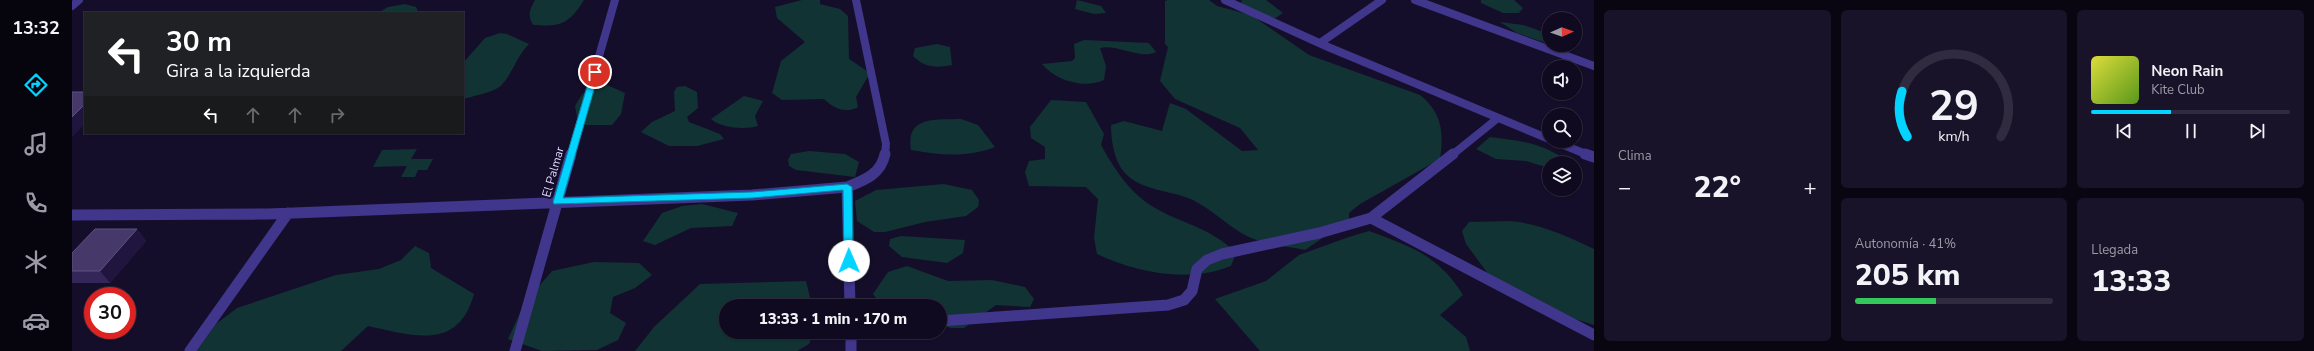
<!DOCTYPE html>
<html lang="es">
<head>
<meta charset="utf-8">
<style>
  body { margin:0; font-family:"Nunito Sans",sans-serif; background:#191329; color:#f1f3f6; height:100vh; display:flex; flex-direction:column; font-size:15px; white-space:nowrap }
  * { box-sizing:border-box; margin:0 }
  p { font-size:13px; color:#9c9aa5 }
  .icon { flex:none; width:22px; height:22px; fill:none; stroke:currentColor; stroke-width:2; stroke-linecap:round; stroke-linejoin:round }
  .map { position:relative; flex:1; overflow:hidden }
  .side { display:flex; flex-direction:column; gap:10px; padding:10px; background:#090612; width:720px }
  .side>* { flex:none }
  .guide { position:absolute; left:12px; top:12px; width:380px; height:122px; border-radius:0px; box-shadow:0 1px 3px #0004,0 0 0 1px #302b3e; background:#202124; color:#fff; overflow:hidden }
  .needle { width:26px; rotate:88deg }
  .tools { position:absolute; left:1470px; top:12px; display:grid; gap:8px }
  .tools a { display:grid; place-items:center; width:40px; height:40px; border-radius:50%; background:#100a20; box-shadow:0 1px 3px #0004,0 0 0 1px #302b3e; font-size:20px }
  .speed { position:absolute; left:12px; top:287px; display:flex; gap:8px; font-size:20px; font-weight:700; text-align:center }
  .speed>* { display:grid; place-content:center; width:52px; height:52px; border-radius:50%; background:#100a20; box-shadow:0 1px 3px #0004,0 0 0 1px #302b3e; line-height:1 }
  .speed .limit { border:6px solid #d22; background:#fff; color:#111 }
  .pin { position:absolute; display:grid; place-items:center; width:34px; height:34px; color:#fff; margin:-17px; border:2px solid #fff; border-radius:50%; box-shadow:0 1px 4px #0007 }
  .me { position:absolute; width:44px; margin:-22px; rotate:359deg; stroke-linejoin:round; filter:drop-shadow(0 0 3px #0008) }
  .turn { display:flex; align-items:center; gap:14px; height:84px; padding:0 16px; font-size:18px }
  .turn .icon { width:52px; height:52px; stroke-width:2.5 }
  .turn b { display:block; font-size:28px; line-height:34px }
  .lanes { display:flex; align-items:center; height:38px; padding:0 16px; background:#0003; justify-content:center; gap:20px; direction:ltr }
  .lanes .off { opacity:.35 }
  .big { font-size:30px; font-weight:800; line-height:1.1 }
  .side .card { flex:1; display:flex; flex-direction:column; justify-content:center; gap:6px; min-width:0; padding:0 14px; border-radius:6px; background:#191329 }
  .side .dial { align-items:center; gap:0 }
  .dial svg { height:104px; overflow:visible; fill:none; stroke:#302b3e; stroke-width:7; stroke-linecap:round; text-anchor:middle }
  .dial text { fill:#f1f3f6; stroke:none }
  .song { display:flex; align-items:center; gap:12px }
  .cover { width:48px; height:48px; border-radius:6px; background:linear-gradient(135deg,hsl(60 70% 55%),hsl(90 70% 35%)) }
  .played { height:4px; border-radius:2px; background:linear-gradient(90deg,#03d3ff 40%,#302b3e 40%) }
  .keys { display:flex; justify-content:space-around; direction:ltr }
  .heat { display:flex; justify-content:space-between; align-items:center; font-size:22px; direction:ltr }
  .charge { height:6px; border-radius:3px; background:linear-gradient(90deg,#34c759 41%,#302b3e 0) }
  .side .tiles { flex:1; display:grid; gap:10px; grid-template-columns:repeat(3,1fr) }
  .card:first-child { grid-row:span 2 }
  .trip { position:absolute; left:647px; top:299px; width:228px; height:40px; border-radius:20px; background:#100a20; box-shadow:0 1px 3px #0004,0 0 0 1px #302b3e; font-weight:800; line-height:40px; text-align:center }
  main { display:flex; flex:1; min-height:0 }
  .tab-bar { display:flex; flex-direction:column; width:72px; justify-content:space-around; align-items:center; background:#06040d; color:#9c9aa5 }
  .tab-bar .icon { width:28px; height:28px }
  .tab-bar .on { color:#03d3ff }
  .tab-bar b { font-size:18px; color:#f1f3f6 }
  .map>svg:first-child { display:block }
  .green { fill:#113334 }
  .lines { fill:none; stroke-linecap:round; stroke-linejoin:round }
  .minor-far1 { stroke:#40368c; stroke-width:8 }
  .minor { stroke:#40368c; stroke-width:11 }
  .wall { fill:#342659 }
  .shaded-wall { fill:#20153e }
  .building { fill:#46396a; stroke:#5e5282 }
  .route { fill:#03d3ff; stroke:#0289a6 }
  .labels { text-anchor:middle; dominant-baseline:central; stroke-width:4; stroke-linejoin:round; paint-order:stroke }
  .street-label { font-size:12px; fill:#dfd7ff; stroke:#150e2a }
</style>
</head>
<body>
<main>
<nav class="tab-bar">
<b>13:32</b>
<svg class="icon on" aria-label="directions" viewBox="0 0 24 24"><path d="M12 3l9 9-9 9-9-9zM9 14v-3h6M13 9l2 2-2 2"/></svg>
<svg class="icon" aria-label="music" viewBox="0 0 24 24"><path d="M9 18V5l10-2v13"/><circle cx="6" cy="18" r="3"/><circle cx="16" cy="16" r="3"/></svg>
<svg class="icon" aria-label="phone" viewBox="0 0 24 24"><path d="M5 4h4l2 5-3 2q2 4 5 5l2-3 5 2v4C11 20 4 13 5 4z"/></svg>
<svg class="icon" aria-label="climate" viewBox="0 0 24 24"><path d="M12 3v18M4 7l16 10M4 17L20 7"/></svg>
<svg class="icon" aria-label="car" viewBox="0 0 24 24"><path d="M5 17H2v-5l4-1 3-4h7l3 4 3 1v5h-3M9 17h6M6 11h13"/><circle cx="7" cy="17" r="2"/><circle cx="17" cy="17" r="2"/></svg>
</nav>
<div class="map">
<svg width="1522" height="351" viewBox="0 0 1522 351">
  <rect width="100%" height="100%" fill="#150e2a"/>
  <path class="green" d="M463,0H512C497,24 489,27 461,25C455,15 458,9 463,0Z
    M730,0H748V4L768,9L776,16L777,59L798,73L784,97L786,107C773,114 761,108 752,99L710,100L700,93L709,61L733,42L705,18L703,7Z
    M1005,0L1029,6L1034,13L1022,14L1003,9Z
    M1096,0H1137L1145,6L1179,15L1237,55L1348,95C1370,112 1372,133 1368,159L1288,204L1277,213V220L1233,250C1213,246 1190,245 1171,234C1154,224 1139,209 1121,200C1099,190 1068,191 1052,172C1042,160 1039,140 1039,125L1052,121L1090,131L1098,103L1114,109L1170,151L1186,150L1168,128L1103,99L1088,81L1096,47L1093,44V1Z
    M1170,0H1194L1211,13L1202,19L1177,12L1169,2Z
    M1409,0H1442L1451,8L1447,13H1431L1409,3Z
    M333,4L344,7L347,13H306L316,7Z
    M1428,22L1451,25L1477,34V44L1445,33Z
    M428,33L435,34L457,44C444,56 438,82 424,89C414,94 401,96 391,99V63L413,38Z
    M1012,40L1077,43L1084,52C1068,60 1046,44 1028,48L1034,66L1032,80C1012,89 984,81 970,64L1000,61L1003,58L1002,44Z
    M865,44L878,47L880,65C864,68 853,68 841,56L843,48Z
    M535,85L553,93L549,114L540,125H514L505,117L503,106C513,89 515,87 535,85Z
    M613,86L625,92L626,108L615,117L617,122L648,134L652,139L625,146H597L569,132L580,122L603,111L602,92L605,87Z
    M672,96L691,101L683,116L686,126C673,130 649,128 639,119Z
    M979,100L1014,102L1032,134L1029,145C1043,170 1059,195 1085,209C1115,226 1136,226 1164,253L1159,266C1116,283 1066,273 1025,254L1022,238L1026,199L1014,187L957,186L953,172L957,161L973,159V147L959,138L958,127Z
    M889,119L906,125L923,147C895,158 868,155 839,150C833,115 865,120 889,119Z
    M1418,137C1449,141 1472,143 1498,163H1477V168L1454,161L1424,159L1404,149Z
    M345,149L339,159H361L355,170H346L343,177H329L335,166L301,167L310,150Z
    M737,151L773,154L787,162L783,177L724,170L717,166L716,160L719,154Z
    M872,184L900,190L907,200L906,207L894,216L853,222L813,232H802L785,221L783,201L804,190Z
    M630,204L666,213L660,226L619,228L583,245L571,241L590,213L610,206Z
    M1437,221C1467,223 1495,236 1522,249V325L1452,303L1428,290L1394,244L1390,231L1397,222Z
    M1297,231C1340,247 1366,255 1391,295L1368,315L1394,337L1398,351H1188L1143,299L1194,281L1227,255L1274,238Z
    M829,236L893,240L891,253L875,263L830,257L817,246L818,239Z
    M343,246L357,253L359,268L402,294C386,351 343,336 296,326L269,351H125L144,324L165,308L264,275L307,269L329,260Z
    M522,262L567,263L580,275L563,288L541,297L538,313L554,323L546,340L525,350L470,351L436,339L453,302L480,271Z
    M835,266L876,281L920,280L953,287L962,299L958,307L924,305L892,328H879L868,325V306H810L801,294L816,272Z
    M734,281L740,306H654V332H742L737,344L725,351H563L582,327L628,284Z"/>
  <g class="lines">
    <path class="minor-far1" d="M784,0L814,144L813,155
      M1153,0L1256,47L1477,139
      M1343,0L1522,66
      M0,6L7,0
      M1248,43L1310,0
      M1482,141L1516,155
      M499,155L543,0
      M1380,155L1426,118"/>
    <path class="minor" d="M1513,154L1522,157
      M0,215L196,214L680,195L775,187
      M1299,218L1522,335
      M778,306L775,187C793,180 809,174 813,154
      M868,321L1096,305L1112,300L1120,291L1125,269L1135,260L1150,254L1247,233L1299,218L1381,154
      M779,332V351
      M118,351L216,213
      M443,351L499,154"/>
  </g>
  <path class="wall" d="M65,229L74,241L38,283H0V271Z"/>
  <path class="shaded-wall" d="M13,104V124L0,137V117Z
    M65,229L74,241L38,283L28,271Z"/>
  <path class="building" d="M0,92H13V104L0,117Z
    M23,229H65L28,271H0V253Z"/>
  <path class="route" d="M520,70L527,72L491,198L680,192L775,184L780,187L781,264H773L772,261L771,190L680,198L482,204L481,202Z"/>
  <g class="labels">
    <g class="street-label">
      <text transform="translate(481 172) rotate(-74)">El Palmar</text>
    </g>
  </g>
</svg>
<div class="tools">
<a><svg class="needle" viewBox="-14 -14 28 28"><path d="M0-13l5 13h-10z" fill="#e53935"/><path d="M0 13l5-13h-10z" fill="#9c9aa5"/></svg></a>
<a><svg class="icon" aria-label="sound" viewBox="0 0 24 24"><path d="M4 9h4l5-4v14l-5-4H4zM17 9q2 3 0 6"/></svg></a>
<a><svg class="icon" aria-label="search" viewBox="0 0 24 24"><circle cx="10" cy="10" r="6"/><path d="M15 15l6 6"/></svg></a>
<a><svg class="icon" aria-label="layers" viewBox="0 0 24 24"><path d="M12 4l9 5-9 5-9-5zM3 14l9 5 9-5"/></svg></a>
</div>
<div class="speed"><div class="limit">30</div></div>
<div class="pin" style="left:523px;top:72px;background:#d93025"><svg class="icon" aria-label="arrive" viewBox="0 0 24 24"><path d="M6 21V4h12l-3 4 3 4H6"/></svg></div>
<svg class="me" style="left:777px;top:261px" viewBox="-20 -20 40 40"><circle r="19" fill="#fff"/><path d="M0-13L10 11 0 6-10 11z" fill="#03d3ff"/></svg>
<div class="trip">13:33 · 1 min · 170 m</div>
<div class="guide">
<div class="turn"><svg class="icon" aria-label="left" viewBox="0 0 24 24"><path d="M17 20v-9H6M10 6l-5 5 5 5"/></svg><div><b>30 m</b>Gira a la izquierda</div></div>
<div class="lanes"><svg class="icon" aria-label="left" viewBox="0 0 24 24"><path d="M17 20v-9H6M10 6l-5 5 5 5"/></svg><svg class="icon off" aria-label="ahead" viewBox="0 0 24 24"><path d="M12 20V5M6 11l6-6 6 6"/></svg><svg class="icon off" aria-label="ahead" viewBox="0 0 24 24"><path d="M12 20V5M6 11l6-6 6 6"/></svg><svg class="icon off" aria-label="right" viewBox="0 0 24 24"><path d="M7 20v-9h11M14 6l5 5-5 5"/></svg></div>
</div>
</div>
<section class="side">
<div class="tiles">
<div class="card"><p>Clima</p>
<div class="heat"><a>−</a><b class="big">22°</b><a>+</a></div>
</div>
<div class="card dial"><svg viewBox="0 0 100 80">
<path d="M14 69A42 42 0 1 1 86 69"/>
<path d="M14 69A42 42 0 0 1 10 34" stroke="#03d3ff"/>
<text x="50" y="56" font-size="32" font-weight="700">29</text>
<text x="50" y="72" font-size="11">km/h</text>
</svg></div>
<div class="card">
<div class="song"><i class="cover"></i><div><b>Neon Rain</b><p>Kite Club</p></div></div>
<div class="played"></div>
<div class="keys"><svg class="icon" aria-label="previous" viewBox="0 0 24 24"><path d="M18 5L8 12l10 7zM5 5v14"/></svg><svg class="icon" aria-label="pause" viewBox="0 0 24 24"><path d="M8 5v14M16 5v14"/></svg><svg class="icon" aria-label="next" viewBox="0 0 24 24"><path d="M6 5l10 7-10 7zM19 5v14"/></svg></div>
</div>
<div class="card"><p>Autonomía · 41%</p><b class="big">205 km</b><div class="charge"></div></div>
<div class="card"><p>Llegada</p><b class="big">13:33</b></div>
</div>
</section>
</main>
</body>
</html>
